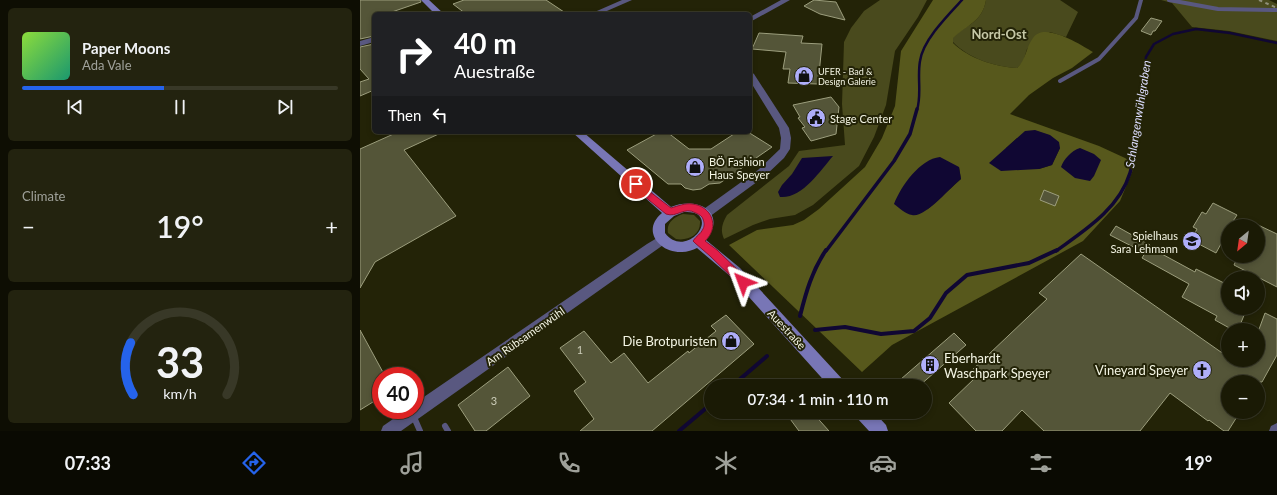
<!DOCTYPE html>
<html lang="en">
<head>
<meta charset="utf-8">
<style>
  body { margin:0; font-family:Lato,sans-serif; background:#23230f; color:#f1f3f6; height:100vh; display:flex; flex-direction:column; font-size:15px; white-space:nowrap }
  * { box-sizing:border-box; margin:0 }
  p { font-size:13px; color:#9fa19a }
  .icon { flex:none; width:22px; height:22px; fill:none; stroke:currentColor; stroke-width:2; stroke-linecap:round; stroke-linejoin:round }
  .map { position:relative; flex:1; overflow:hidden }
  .drawer { display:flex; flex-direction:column; gap:8px; padding:8px; background:#0e0e03; width:360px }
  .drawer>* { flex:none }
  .hud { position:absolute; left:12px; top:12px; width:380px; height:122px; border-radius:6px; box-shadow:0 2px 6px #0003,0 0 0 1px #383827; background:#202124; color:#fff; overflow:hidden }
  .needle { width:26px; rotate:209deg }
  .fabs { position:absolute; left:861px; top:219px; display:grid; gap:8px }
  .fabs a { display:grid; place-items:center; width:44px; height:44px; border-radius:50%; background:#1a1a05; box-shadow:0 2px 6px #0003,0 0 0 1px #383827; font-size:20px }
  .speed { position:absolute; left:12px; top:367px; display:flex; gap:8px; font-size:20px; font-weight:700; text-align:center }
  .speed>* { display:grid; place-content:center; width:52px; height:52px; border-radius:50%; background:#1a1a05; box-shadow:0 2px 6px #0003,0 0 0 1px #383827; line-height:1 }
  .speed .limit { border:6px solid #d22; background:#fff; color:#111 }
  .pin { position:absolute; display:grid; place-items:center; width:34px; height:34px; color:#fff; margin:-17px; border:2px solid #fff; border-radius:50%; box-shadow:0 1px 4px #0007 }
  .me { position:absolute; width:44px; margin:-22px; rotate:316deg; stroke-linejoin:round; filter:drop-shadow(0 0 3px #0008) }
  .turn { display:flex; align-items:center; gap:14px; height:84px; padding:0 16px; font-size:18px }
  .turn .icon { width:52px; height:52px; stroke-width:2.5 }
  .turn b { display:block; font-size:28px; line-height:34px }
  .then { display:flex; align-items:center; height:38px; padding:0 16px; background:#0003; gap:8px; font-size:15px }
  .big { font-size:30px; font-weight:600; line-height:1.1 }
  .drawer .card { flex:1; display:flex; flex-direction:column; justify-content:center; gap:6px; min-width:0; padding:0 14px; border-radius:6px; background:#23230f }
  .drawer .dial { align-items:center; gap:0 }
  .dial svg { height:104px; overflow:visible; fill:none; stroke:#383827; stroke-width:7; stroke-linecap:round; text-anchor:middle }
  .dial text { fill:#f1f3f6; stroke:none }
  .song { display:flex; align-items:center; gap:12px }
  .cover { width:48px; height:48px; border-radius:6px; background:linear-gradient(135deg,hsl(90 70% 55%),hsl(160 70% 35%)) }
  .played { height:4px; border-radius:2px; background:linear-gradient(90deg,#2563eb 45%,#383827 45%) }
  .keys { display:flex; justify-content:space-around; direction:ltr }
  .heat { display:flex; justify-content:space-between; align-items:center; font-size:22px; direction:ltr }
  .trip { position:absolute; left:344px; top:379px; width:228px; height:40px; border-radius:20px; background:#1a1a05; box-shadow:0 2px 6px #0003,0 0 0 1px #383827; font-weight:600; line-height:40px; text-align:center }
  .menu { display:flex; height:64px; justify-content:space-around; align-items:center; background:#0a0a02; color:#9fa19a }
  .menu .icon { width:28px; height:28px }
  .menu .current { color:#2563eb }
  .menu b { font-size:18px; color:#f1f3f6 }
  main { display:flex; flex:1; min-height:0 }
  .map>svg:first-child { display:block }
  .green { fill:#494a1d }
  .forest { fill:#57581c; fill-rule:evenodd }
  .water { fill:#100733 }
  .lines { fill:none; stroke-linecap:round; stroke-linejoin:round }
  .stream-far2 { stroke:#100733; stroke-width:2.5 }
  .stream-far1 { stroke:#100733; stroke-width:3.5 }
  .stream { stroke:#100733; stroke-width:4 }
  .building { fill:#545538; stroke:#9c9e7d }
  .lane-far1 { stroke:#595880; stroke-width:4 }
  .lane { stroke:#595880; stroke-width:6 }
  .street { fill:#595880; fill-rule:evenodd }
  .secondary { fill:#7876b6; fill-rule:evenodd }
  .rail { stroke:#90907a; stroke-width:2; stroke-dasharray:3.5 3.5; stroke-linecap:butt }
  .route { fill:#e11d48; stroke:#92132f }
  .labels { text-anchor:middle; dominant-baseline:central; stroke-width:4; stroke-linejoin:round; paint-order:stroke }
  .far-poi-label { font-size:9px; fill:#f4f5e4; stroke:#232307; text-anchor:start }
  .poi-label { font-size:11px; fill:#f4f5e4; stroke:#232307; text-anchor:start }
  .street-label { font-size:11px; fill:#f4f5e4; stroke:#232307 }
  .near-number-label { font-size:11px; fill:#cccdb9 }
  .water-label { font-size:12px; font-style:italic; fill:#dadbfc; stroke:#232307 }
  .far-district-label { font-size:13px; font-weight:bold; fill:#c6c8a7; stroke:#232307 }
  .near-poi-label { font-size:13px; fill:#f4f5e4; stroke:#232307; text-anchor:end }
</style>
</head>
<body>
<main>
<section class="drawer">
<div class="card">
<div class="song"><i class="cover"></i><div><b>Paper Moons</b><p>Ada Vale</p></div></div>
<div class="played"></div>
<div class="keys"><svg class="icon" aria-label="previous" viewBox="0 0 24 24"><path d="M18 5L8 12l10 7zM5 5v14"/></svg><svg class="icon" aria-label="pause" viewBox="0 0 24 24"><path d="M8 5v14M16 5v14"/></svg><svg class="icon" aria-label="next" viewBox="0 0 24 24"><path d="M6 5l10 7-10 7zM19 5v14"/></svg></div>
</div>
<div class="card"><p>Climate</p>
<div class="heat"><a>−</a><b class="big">19°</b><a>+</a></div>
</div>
<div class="card dial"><svg viewBox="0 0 100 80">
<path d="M14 69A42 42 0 1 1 86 69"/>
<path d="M14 69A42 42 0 0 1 12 29" stroke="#2563eb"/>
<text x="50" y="56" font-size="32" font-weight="700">33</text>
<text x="50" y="72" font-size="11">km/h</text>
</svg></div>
</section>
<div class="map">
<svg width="917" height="431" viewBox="0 0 917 431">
  <rect width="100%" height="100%" fill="#232307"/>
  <path class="green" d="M520,0H567L558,17L535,51L526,105L514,137L499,166L453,205L435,215L410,219L393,225L364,239C360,230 362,224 367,215L429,166L439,151L485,145L482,104L484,42L491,28L504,11Z
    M626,0H700L718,12L706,37L690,32L667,49L663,62L657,68C635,67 608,58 593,42V37C608,24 622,22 626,0Z
    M801,0H909L917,4V41L869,31L832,27L812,3Z
    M323,214L334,215L340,221C341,235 328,241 316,239L308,233C306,223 314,217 323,214Z"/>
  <path class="forest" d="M573,0H626C622,22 608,24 593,38V43C608,58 635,67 657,68C666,60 666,47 673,38C684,21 721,45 733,52L712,68L693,78L669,95L650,114L739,146L765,158L775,165L760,201L723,241L532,345L502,372L369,245L397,230L433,225L444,220L459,209L505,167L522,138L535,106L541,51ZM657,138L700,148L692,165L679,169H667L646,148ZM599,167L601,179L567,210Z"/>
  <path class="water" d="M675,130L690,135L699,142L700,148L692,165L679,169L641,171L629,163L665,131Z
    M720,148L734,154L741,160L734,176L730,181L715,178L701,167C704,159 711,151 720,148Z
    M473,156C460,171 442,199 420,197L418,192L422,185L432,174L442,158Z
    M580,157L599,167L601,179C590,187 566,218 552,215C546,214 539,208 534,204C541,186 560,159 580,157Z"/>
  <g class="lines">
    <path class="stream-far2" d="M557,110C562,94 557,78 560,61C563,40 588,15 602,0
      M780,110L786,57L794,44L813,34L836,29L870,33L917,43"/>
    <path class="stream-far1" d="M466,251L534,161L550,134L557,109
      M696,251C725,230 759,209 770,173C776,153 777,130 780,109"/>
    <path class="stream" d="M440,316C446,292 452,271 466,250
      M455,330L485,327L521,334L554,331L570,318L586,293L607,275L669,263L697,250
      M372,386L407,356
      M319,431L351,404"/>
  </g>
  <path class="building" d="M0,0H60L61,2L26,14H14V36L0,39Z
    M104,0H186L207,14H106L93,4Z
    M454,0L476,2L485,20L460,14L444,6Z
    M791,18L802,21L795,31H793L791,35L781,31Z
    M399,33L443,36L441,43L462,44L458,84L428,83L430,69H423L426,52L392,49Z
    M14,44V90L0,96V82L9,79L0,69V47Z
    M471,97L479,107L476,134L451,141L442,128L445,127L438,118L440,117L433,105Z
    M38,132H83L44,150L96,216L15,262L0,288V149Z
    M300,132H307L329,149H351L377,132H388L412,147L360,183L349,184L341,189L333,190L325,188L321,184H308L267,150Z
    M684,190L699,196L695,206L680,200Z
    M853,203L877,215L870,226H868V245L862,242L856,253L831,240L837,229L833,227L842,212L846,214Z
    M898,225L917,234V287L874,265L878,256H898Z
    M756,226L790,245L789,247L835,272L836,269L868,285V308H887L878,330H873L855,320L857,316L822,297L829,284L782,258L785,253L750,235Z
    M721,254L868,357V360H872L883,367L888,360H898V332L905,313L917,319V355L902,382H868V412H880L868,431H864L849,420L848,421L810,393L780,431H684L662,410L642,431H616L589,403L615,378L609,373L687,299L679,293Z
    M366,315L394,344L292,431H220L234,419L214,391L226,382L200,348L224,331L251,363L264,353L288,383L328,351L329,353L356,331L351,326Z
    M0,330L25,376H21V397L0,410Z
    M594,333L606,345L559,386H533Z
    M148,367L170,396L126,431H115L98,405Z
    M425,412H452L469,431H439Z"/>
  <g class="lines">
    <path class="lane-far1" d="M809,0L858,9L917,10
      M700,81L739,59L776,18L781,0"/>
    <path class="lane" d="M53,415L60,431
      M85,426L88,431"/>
    <path class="street" d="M262,0H272L240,14H230Z
      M421,0H430L390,22V17Z
      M14,37V42L0,46V41Z
      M390,71L394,74L429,128L431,138L430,149L424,158L405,176L349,217L345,218L341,217L340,214L341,211L398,170L420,149L421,138L419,128L390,81Z
      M302,235L306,237L308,240L306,243L41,431H21L23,426L46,410H55V403L287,244Z
      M917,423V431H909L911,426Z"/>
    <path class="secondary" d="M61,0H69L84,14H75Z
      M212,132H223L311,207C337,196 368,212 346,240L380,268L484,381L487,386H469L370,276L337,248C333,250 327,252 322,252C299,253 281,230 302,213ZM324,212C328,212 333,212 337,214C354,225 323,257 305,233V224L314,216Z
      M495,412H514L526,425L528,431H509L497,418Z"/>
    <path class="rail" d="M899,0L917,8"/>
  </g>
  <path class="route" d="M276,181L311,208C318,206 325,203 332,204C352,206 360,227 345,241L357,250L387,279L388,282L387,285L383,286L380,285L350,256L335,243L333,241C336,236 341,234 343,229C345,225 344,222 343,219C342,216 340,215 336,213C324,206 317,218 306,214L273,187L272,184L273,182Z"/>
  <defs>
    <symbol id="shop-disc" viewBox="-11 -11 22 22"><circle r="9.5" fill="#afaefa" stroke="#232307"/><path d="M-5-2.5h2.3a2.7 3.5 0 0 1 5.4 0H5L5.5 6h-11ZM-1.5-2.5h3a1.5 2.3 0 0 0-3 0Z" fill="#111"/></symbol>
    <symbol id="civic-disc" viewBox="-11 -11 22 22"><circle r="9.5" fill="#afaefa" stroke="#232307"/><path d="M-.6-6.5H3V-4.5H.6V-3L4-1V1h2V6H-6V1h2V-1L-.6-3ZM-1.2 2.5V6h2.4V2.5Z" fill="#111"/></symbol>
    <symbol id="school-disc" viewBox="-11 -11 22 22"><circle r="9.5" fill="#afaefa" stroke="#232307"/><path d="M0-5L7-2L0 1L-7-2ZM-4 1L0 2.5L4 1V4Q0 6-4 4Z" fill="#111"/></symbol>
    <symbol id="building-disc" viewBox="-11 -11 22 22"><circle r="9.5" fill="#afaefa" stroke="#232307"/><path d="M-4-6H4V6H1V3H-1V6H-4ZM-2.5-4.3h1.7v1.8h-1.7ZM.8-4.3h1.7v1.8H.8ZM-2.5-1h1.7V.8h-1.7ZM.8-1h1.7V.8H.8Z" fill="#111"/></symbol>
    <symbol id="church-disc" viewBox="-11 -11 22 22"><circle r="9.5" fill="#afaefa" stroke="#232307"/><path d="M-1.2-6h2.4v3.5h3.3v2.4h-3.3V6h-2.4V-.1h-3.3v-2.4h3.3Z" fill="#111"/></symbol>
  </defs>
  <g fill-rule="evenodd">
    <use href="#shop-disc" x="433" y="65" width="22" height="22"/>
    <use href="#civic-disc" x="445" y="107" width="22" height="22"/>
    <use href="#shop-disc" x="324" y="156" width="22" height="22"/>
    <use href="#school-disc" x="821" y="230" width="22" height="22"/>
    <use href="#shop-disc" x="360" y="330" width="22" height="22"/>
    <use href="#building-disc" x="559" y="354" width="22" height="22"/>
    <use href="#church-disc" x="831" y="359" width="22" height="22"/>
  </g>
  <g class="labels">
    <g class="far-poi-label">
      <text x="458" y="71">UFER - Bad &amp;<tspan x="458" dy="10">Design Galerie</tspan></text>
    </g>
    <g class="poi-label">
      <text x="470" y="118">Stage Center</text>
      <text x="349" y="161">BÖ Fashion<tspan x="349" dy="13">Haus Speyer</tspan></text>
      <text x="818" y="235" text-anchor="end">Spielhaus<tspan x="818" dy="13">Sara Lehmann</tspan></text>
    </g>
    <g class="street-label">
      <text transform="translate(427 329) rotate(47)">Auestraße</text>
      <text transform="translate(165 336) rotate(-35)">Am Rübsamenwühl</text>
    </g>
    <g class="near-number-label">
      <text x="220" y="349">1</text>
      <text x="134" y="400">3</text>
    </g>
    <g class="water-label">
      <text transform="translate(778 114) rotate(-81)">Schlangenwühlgraben</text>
    </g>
    <g class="far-district-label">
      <text x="639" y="34">Nord-Ost</text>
    </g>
    <g class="near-poi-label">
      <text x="357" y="341">Die Brotpuristen</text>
      <text x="584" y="358" text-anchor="start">Eberhardt<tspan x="584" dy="15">Waschpark Speyer</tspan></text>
      <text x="828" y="370">Vineyard Speyer</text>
    </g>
  </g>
</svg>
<div class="fabs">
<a><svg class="needle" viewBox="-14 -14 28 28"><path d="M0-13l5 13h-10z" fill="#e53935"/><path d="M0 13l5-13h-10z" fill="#9fa19a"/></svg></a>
<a><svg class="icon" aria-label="sound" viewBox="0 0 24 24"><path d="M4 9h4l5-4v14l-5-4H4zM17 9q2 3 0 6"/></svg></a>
<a>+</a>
<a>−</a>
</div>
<div class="speed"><div class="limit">40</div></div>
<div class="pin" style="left:276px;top:184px;background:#d93025"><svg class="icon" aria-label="arrive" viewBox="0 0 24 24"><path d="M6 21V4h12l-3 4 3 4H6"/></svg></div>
<svg class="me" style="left:383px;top:282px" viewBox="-20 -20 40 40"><path d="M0-17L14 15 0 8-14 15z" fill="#e11d48" stroke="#fff" stroke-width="4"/></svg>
<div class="trip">07:34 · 1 min · 110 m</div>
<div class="hud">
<div class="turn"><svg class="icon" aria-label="right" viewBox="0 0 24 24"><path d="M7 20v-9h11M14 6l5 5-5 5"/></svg><div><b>40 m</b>Auestraße</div></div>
<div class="then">Then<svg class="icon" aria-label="left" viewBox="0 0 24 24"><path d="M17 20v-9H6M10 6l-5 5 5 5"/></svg></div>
</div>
</div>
</main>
<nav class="menu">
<b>07:33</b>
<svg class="icon current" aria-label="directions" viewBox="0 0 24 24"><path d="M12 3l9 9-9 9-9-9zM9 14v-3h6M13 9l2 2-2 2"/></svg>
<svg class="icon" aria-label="music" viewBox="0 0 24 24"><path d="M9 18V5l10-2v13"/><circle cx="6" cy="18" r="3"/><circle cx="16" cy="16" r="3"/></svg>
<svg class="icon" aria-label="phone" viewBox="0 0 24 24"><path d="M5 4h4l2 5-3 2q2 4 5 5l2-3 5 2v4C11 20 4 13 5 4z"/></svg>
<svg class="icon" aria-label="climate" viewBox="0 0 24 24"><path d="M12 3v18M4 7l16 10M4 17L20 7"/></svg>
<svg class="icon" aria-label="car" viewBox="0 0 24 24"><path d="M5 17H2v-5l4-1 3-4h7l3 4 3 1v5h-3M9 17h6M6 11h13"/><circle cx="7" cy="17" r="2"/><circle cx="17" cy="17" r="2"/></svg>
<svg class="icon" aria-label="filters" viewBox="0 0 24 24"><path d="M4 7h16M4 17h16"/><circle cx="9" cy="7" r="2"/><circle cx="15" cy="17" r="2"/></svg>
<b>19°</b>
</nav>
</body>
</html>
